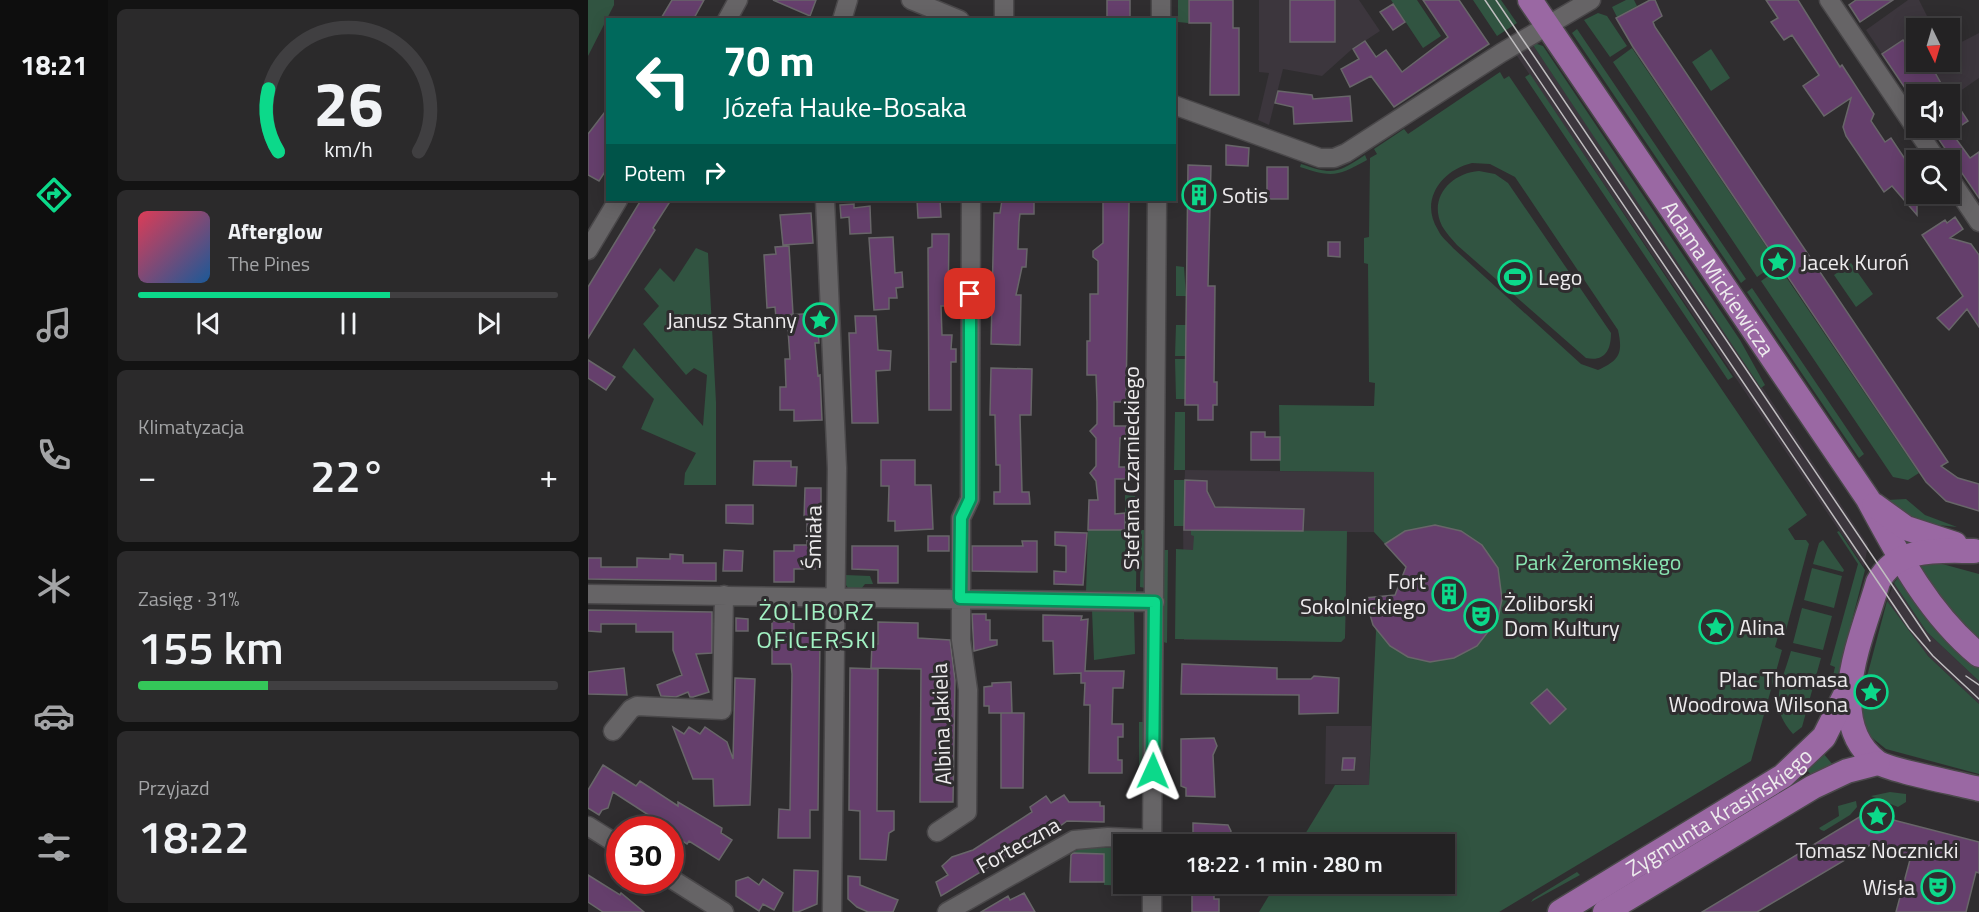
<!DOCTYPE html>
<html lang="pl">
<head>
<meta charset="utf-8">
<style>
  body { margin:0; font-family:"Titillium Web",sans-serif; background:#2b2a2b; color:#f1f3f6; height:100vh; display:flex; flex-direction:column; font-size:22px; white-space:nowrap }
  * { box-sizing:border-box; margin:0 }
  p { font-size:20px; color:#a3a4a6 }
  .icon { flex:none; width:33px; height:33px; fill:none; stroke:currentColor; stroke-width:2; stroke-linecap:round; stroke-linejoin:round }
  .map { position:relative; flex:1; overflow:hidden }
  .side { display:flex; flex-direction:column; gap:9px; padding:9px; background:#131313; width:480px }
  .side>* { flex:none }
  .top-card { position:absolute; left:18px; top:18px; width:570px; height:183px; border-radius:0px; box-shadow:0 3px 15px #0003,0 0 0 2px #403f41; background:#00695c; color:#fff; overflow:hidden }
  .needle { width:39px; rotate:175deg }
  .buttons { position:absolute; left:1318px; top:18px; display:grid; gap:12px }
  .buttons a { display:grid; place-items:center; width:54px; height:54px; border-radius:0px; background:#232223; box-shadow:0 3px 15px #0003,0 0 0 2px #403f41; font-size:30px }
  .speed { position:absolute; left:18px; top:816px; display:flex; gap:12px; font-size:30px; font-weight:700; text-align:center }
  .speed>* { display:grid; place-content:center; width:78px; height:78px; border-radius:50%; background:#232223; box-shadow:0 3px 15px #0003,0 0 0 2px #403f41; line-height:1 }
  .speed .limit { border:9px solid #d22; background:#fff; color:#111 }
  .pin { position:absolute; display:grid; place-items:center; width:51px; height:51px; color:#fff; margin:-26px; border-radius:12px; box-shadow:0 3px 9px #0006 }
  .me { position:absolute; width:66px; margin:-33px; rotate:1deg; stroke-linejoin:round; filter:drop-shadow(0 0 4px #0008) }
  .turn { display:flex; align-items:center; gap:21px; height:126px; padding:0 18px; font-size:27px }
  .turn .icon { width:78px; height:78px; stroke-width:2.5 }
  .turn b { display:block; font-size:42px; line-height:51px }
  .then { display:flex; align-items:center; height:57px; padding:0 18px; background:#0003; gap:12px; font-size:22px }
  .big { font-size:45px; font-weight:600; line-height:1.1 }
  .side .tile { flex:1; display:flex; flex-direction:column; justify-content:center; gap:9px; min-width:0; padding:0 21px; border-radius:9px; background:#2b2a2b }
  .side .dial { align-items:center; gap:0 }
  .dial svg { height:156px; overflow:visible; fill:none; stroke:#403f41; stroke-width:7; stroke-linecap:round; text-anchor:middle }
  .dial text { fill:#f1f3f6; stroke:none }
  .song { display:flex; align-items:center; gap:18px }
  .cover { width:72px; height:72px; border-radius:9px; background:linear-gradient(135deg,hsl(350 70% 55%),hsl(210 70% 35%)) }
  .played { height:6px; border-radius:3px; background:linear-gradient(90deg,#0cd98a 60%,#403f41 60%) }
  .keys { display:flex; justify-content:space-around; direction:ltr }
  .heat { display:flex; justify-content:space-between; align-items:center; font-size:33px; direction:ltr }
  .charge { height:9px; border-radius:4px; background:linear-gradient(90deg,#34c759 31%,#403f41 0) }
  .trip { position:absolute; left:525px; top:834px; width:342px; height:60px; border-radius:0px; background:#232223; box-shadow:0 3px 15px #0003,0 0 0 2px #403f41; font-weight:600; line-height:60px; text-align:center }
  main { display:flex; flex:1; min-height:0 }
  .menu { display:flex; flex-direction:column; width:108px; justify-content:space-around; align-items:center; background:#0e0e0e; color:#a3a4a6 }
  .menu .icon { width:42px; height:42px }
  .menu .active { color:#0cd98a }
  .menu b { font-size:27px; color:#f1f3f6 }
  .map>svg:first-child { display:block }
  .built { fill:#3c363d }
  .green { fill:#315441; fill-rule:evenodd }
  .building { fill:#653f6c; stroke:#686669; stroke-width:1.5 }
  .lines { fill:none; stroke-linecap:round; stroke-linejoin:round }
  .minor-casing { stroke:#4a484a; stroke-width:21 }
  .major-casing { stroke:#4a484a; stroke-width:27 }
  .minor { stroke:#666466; stroke-width:18 }
  .major { stroke:#9a68a3; stroke-width:24 }
  .tram { stroke:#c0bec0; stroke-width:1.5 }
  .route-casing { stroke:#088d5a; stroke-width:15 }
  .route { stroke:#0cd98a; stroke-width:10 }
  .labels { text-anchor:middle; dominant-baseline:central; stroke-width:6; stroke-linejoin:round; paint-order:stroke }
  .poi-label { font-size:22px; fill:#edebed; stroke:#2f2d2f; text-anchor:start }
  .street-label { font-size:22px; fill:#edebed; stroke:#2f2d2f }
  .park-label { font-size:22px; fill:#89e5b2; stroke:#2f2d2f }
  .neighbourhood-label { font-size:24px; letter-spacing:1.5px; fill:#a2f1c3; stroke:#2f2d2f }
</style>
</head>
<body>
<main>
<nav class="menu">
<b>18:21</b>
<svg class="icon active" aria-label="directions" viewBox="0 0 24 24"><path d="M12 3l9 9-9 9-9-9zM9 14v-3h6M13 9l2 2-2 2"/></svg>
<svg class="icon" aria-label="music" viewBox="0 0 24 24"><path d="M9 18V5l10-2v13"/><circle cx="6" cy="18" r="3"/><circle cx="16" cy="16" r="3"/></svg>
<svg class="icon" aria-label="phone" viewBox="0 0 24 24"><path d="M5 4h4l2 5-3 2q2 4 5 5l2-3 5 2v4C11 20 4 13 5 4z"/></svg>
<svg class="icon" aria-label="climate" viewBox="0 0 24 24"><path d="M12 3v18M4 7l16 10M4 17L20 7"/></svg>
<svg class="icon" aria-label="car" viewBox="0 0 24 24"><path d="M5 17H2v-5l4-1 3-4h7l3 4 3 1v5h-3M9 17h6M6 11h13"/><circle cx="7" cy="17" r="2"/><circle cx="17" cy="17" r="2"/></svg>
<svg class="icon" aria-label="filters" viewBox="0 0 24 24"><path d="M4 7h16M4 17h16"/><circle cx="9" cy="7" r="2"/><circle cx="15" cy="17" r="2"/></svg>
</nav>
<section class="side">
<div class="tile dial"><svg viewBox="0 0 100 80">
<path d="M14 69A42 42 0 1 1 86 69"/>
<path d="M14 69A42 42 0 0 1 9 37" stroke="#0cd98a"/>
<text x="50" y="56" font-size="32" font-weight="700">26</text>
<text x="50" y="72" font-size="11">km/h</text>
</svg></div>
<div class="tile">
<div class="song"><i class="cover"></i><div><b>Afterglow</b><p>The Pines</p></div></div>
<div class="played"></div>
<div class="keys"><svg class="icon" aria-label="previous" viewBox="0 0 24 24"><path d="M18 5L8 12l10 7zM5 5v14"/></svg><svg class="icon" aria-label="pause" viewBox="0 0 24 24"><path d="M8 5v14M16 5v14"/></svg><svg class="icon" aria-label="next" viewBox="0 0 24 24"><path d="M6 5l10 7-10 7zM19 5v14"/></svg></div>
</div>
<div class="tile"><p>Klimatyzacja</p>
<div class="heat"><a>−</a><b class="big">22°</b><a>+</a></div>
</div>
<div class="tile"><p>Zasięg · 31%</p><b class="big">155 km</b><div class="charge"></div></div>
<div class="tile"><p>Przyjazd</p><b class="big">18:22</b></div>
</section>
<div class="map">
<svg width="1391" height="912" viewBox="0 0 1391 912">
  <rect width="100%" height="100%" fill="#2f2d2f"/>
  <path class="built" d="M671,0H771L792,31L763,50L734,76L695,69L681,125L670,120L681,73L671,72Z
    M1320,0H1331L1345,28H1329V62H1362V48L1391,33V78L1362,98V94H1329V106L1278,30Z
    M943,42L1280,545L1276,567L927,53Z
    M597,470L786,472V532H759L757,638L753,642L596,640L595,516Z
    M1306,583L1339,632L1391,681V704L1340,656L1318,631L1299,601Z
    M738,726H783L781,785L737,784Z"/>
  <path class="green" d="M0,0H26V5L0,56Z
    M590,0H600V23L590,22Z
    M803,0H829L853,36L835,48Z
    M885,0H913L929,23L909,36Z
    M1038,0H1046L1049,6L1029,17L1024,7Z
    M1010,13L1019,16L1039,46L1022,57L996,20Z
    M989,29L1158,279L1153,283L984,33Z
    M943,42L955,46L1152,340L1177,385L1173,388Z
    M1044,48L1184,255L1177,267L1179,270L1169,277L1025,62Z
    M1123,49L1142,78L1123,91L1104,62Z
    M912,72L916,79L921,76L1219,515L1200,529L1207,540H1218L1221,544L1197,634L1191,633L1187,647L1194,650L1163,761L911,912H671L688,884H856V844H711L747,785H781L788,631L777,599L807,595L818,567L786,532V472L692,471L691,405L786,406L787,383L781,382L780,264L776,263V238L781,237L782,158L789,154L786,149L816,129L820,134ZM884,163L902,164L927,177L1030,330C1035,353 1032,360 1010,370L993,364L865,248C860,242 853,237 850,230C831,200 854,170 884,163Z
    M942,74L1145,377L1140,380L937,77Z
    M777,155L779,160C750,176 745,178 712,167L713,164C745,175 748,174 777,155Z
    M891,171L907,174L920,183L1023,333C1023,350 1017,362 998,358L869,245C864,239 858,233 854,226C840,198 863,173 891,171Z
    M108,248L120,253L128,402V485H96L97,473L108,453L53,429L66,399L34,367L46,348L115,426L119,375L106,368L98,375L55,324L71,306L56,289L72,268L86,282Z
    M1263,263L1285,294L1268,307L1246,275Z
    M588,266L596,267L598,296H588Z
    M1192,268L1331,473L1320,480L1305,477L1173,281Z
    M1164,288L1276,454L1271,458L1159,292Z
    M588,325H598V356H587Z
    M587,359H598V399H588Z
    M587,412H597V470H586Z
    M586,480H597L596,526H586Z
    M537,495L547,496L549,499L548,593L498,592L500,530H537Z
    M1318,499L1337,515L1369,527L1331,523L1299,500Z
    M553,530H558L557,588L552,587Z
    M603,530L759,531L757,638L753,642L587,639L588,549L605,550L606,536L603,535Z
    M1251,531L1277,570L1248,682L1238,689L1236,688L1239,679L1244,680L1247,667L1242,665L1270,564L1249,532Z
    M1235,540L1256,570L1255,572L1225,564L1231,543Z
    M576,550H580L579,643L575,642Z
    M1347,562L1391,574V643L1376,629L1328,565Z
    M1224,568L1254,576L1246,608L1216,600Z
    M257,575L282,576L285,584H277L273,589L260,588L258,585Z
    M1311,576L1391,665V681L1339,632L1306,583Z
    M1299,601L1340,656L1391,704V774L1298,749L1278,733L1275,726L1273,699Z
    M1214,608L1244,616L1235,650L1205,643Z
    M504,610L546,611L547,654L506,660Z
    M1203,651L1233,658L1214,727L1205,734C1179,706 1194,683 1203,651Z
    M551,722H556L555,779H551Z
    M1235,753L1245,765L1224,776L1219,770Z
    M1302,792L1318,794V802L1310,807L1283,796Z
    M1268,801L1269,807L1262,815L1236,831L1233,830L1231,828L1251,816L1250,806Z
    M496,847L535,848L536,884H546V886L516,885V854L483,853Z
    M989,872L992,875L943,902L945,899Z"/>
  <path class="building" d="M84,0H116L105,20H72Z
    M185,0H228L222,16Z
    M519,0H542V20H519Z
    M601,0H645V28H651V95H622L623,23H601Z
    M702,0H747V42H702Z
    M835,0H871L901,44L806,107L783,76L762,87L753,69L771,59L765,49L777,41L788,57L798,50L814,72L860,37Z
    M1062,0H1067L1074,16L1065,22L1067,27L1360,462L1353,466L1370,478L1391,484V511L1358,501L1338,482L1045,47L1028,18Z
    M1178,0H1210L1252,67L1254,65L1286,114L1283,121L1297,142L1303,138L1329,177V215L1304,186L1296,192L1258,136L1255,127L1263,98L1236,116L1215,86L1231,75L1204,35L1196,40L1183,22L1190,18Z
    M1268,0H1305L1272,22L1261,5Z
    M805,4L817,22L805,30L792,12Z
    M1315,40L1333,67L1341,62L1359,94H1321L1294,54Z
    M690,91L724,95L725,99L762,96L764,121L706,124L705,107L687,103Z
    M1362,94L1380,121L1363,132L1382,158L1391,152V198L1343,128L1362,130Z
    M20,108V167L11,181L0,175V134Z
    M638,145L661,148L660,166L638,165Z
    M600,165L623,166L620,286H627L626,382H629V405H625V420H610V405H597Z
    M679,167H700V199H679Z
    M53,200H83L65,228L67,230L0,338V287Z
    M329,200H352L353,217L330,218Z
    M414,200H446V214H432L431,222L430,249H439L438,267H434L428,295H433L432,345L403,344L406,213H412Z
    M515,200H540L541,203L538,402H526V426H538V438H532L531,467H538V479H527V514L537,513V530H500L501,500H510L508,481L502,473L508,466V438L502,431L509,424V402L508,375H499V341H502V294H510V261L505,257V251L515,243Z
    M266,204V208L282,206L283,233L262,234L261,217L253,218L252,205Z
    M223,213L225,243L195,245L192,215Z
    M1367,217L1375,229L1362,238L1383,244L1391,255V327L1379,309L1361,330L1349,318L1375,296L1334,235L1357,220L1359,223Z
    M344,234H361L360,306H353L354,335H364L363,349H368V362H363V410H341L340,248L344,247Z
    M305,237L307,273L314,272L315,287L308,288L309,298H301V309L286,310L281,238Z
    M740,242H752V257L740,256Z
    M201,246L205,314L200,315L229,313L231,343H227L230,376L232,375L234,420L206,421V410H192V387H198L197,359H202L199,315L188,318L187,307L179,308L176,255L188,254L187,247Z
    M267,316H288L290,350L303,351L302,370L288,371L290,423H264L261,333H268Z
    M0,360L27,377L18,390L0,378Z
    M403,368L444,369L443,415H432L434,492H441L442,504H406V492H412V465H408L407,415H402Z
    M663,432H677V437H692V460H663Z
    M293,460H327V485H343L345,529L307,531V521H300L301,486H293Z
    M166,461H203V467H209L208,486L165,485Z
    M597,480L619,481V491L627,507L716,509L715,531L596,530Z
    M217,488H233V569H206V582H186V551H206V545H219V519H216Z
    M138,505H165V524L138,523Z
    M847,525L873,531L894,545L910,568L914,599L910,619L889,646L866,658L842,662L820,657L802,646L785,625L777,598L807,595L818,567L797,544L817,531Z
    M467,532L499,533L495,585L466,584V571L478,572V546L467,545Z
    M340,536H361V551H340Z
    M434,541H449V572L384,571V546H435Z
    M264,546H310V583H290V570L264,569Z
    M136,550L155,551L154,571H135Z
    M82,554L95,555V563H128V581L0,579V558H13V567H49V558L82,559Z
    M0,610L124,612V653L108,654L121,692L105,697H102L100,692L88,697L73,696L69,685L94,675L85,650V632H48V624H13V632L0,631Z
    M384,614H398V620H402V640H409V645L386,651Z
    M455,615L494,616L493,620L500,619L497,671H536L535,688H525L524,724H535V737H530V760H534V773H501L502,705H496L497,683H493V673L466,674L465,641H455Z
    M148,618L160,619V631H148Z
    M184,621L206,622V635L232,636L230,810H222V838H190L191,809L202,810L204,674L203,664H184Z
    M290,622L330,623V638L362,640L367,680L365,802H332L333,669L283,668L284,644H290Z
    M594,664L689,668V679H723L726,676L751,678L750,713L711,714V695L593,694Z
    M36,668L39,695L0,694V672Z
    M262,668L290,669L289,811H306V830L301,833L298,860L272,859V811L261,810Z
    M147,678L167,679L162,805L126,806L125,779H105L85,727L96,734L101,727L112,734L117,727L139,742L145,759Z
    M423,682L424,713H401V706H396V687L404,686V683Z
    M959,689L978,709L962,724L943,703Z
    M413,713H436L435,788H413Z
    M626,738L629,746L625,755L627,797L598,796V788L593,786V739Z
    M755,758H767L766,770H754Z
    M15,765L48,786L52,781L90,806V802L134,828L133,833L144,840L131,860L101,841L99,844L88,837L90,834L25,792L20,808L14,810L11,815L0,808V790Z
    M476,795L481,802H512V806H516V822L479,821L468,829L467,827L353,896L348,882L360,875L354,866L364,857L385,850L444,812L442,807L458,796L463,803Z
    M1278,813L1391,842V873L1388,872L1378,912H1308L1323,856L1282,845L1169,912H1114Z
    M605,823L640,825L643,831L640,844H610V838H605Z
    M485,853L516,854V882H482L483,855Z
    M206,870L230,871L229,904L210,912H205Z
    M0,875L32,895L33,893L56,912H15L0,902Z
    M260,876L272,877V885L310,900L305,912H280L269,907L260,899Z
    M160,877L171,885L175,879L195,893L186,910L175,904L171,911L148,896V881Z
    M604,884H626V899H631V912H604Z
    M436,893L447,912H393L420,896L422,900Z"/>
  <g class="lines">
    <defs>
      <path id="minor" d="M323,0L372,20
        M1241,0L1349,160
        M139,20L150,0
        M254,20L260,0
        M416,20V0
        M573,20V0
        M586,105L732,158H746L758,153L913,53L1003,0
        M1362,179L1391,222
        M237,200L249,468L244,912
        M0,250L30,200
        M0,594L567,602
        M25,731L43,709L49,706L134,710L136,595
        M0,826L32,846
        M349,832L379,812L380,690L373,640V518L382,499L383,200
        M564,844L569,200
        M82,878L136,912
        M359,912L486,840L520,837L564,839
        M564,912V884"/>
      <g id="major">
        <path id="s1" d="M942,0L1280,499C1310,555 1341,614 1391,655"/>
        <path d="M1286,505L1318,528L1367,544"/>
        <path d="M1386,551C1351,551 1309,546 1290,582C1275,635 1234,721 1289,762C1300,770 1373,784 1391,789"/>
        <path id="s2" d="M972,912L1195,776L1236,737L1258,693"/>
        <path d="M1017,912L1225,787L1259,771L1290,763"/>
      </g>
    </defs>
    <use href="#minor" class="minor-casing"/>
    <use href="#major" class="major-casing"/>
    <use href="#minor" class="minor"/>
    <use href="#major" class="major"/>
    <path class="tram" d="M897,0L1321,628L1345,656L1391,699
      M908,0L1342,641
      M1378,676L1391,685"/>
  </g>
  <g class="lines">
    <defs>
      <path id="route" d="M382,294V499L373,518L372,598L567,602L565,771"/>
    </defs>
    <use href="#route" class="route-casing"/>
    <use href="#route" class="route"/>
  </g>
  <defs>
    <symbol id="building-ring" viewBox="-11 -11 22 22"><circle r="9.5" fill="#2f2d2f" stroke="#0cd98a" stroke-width="1.5"/><path d="M-4-6H4V6H1V3H-1V6H-4ZM-2.5-4.3h1.7v1.8h-1.7ZM.8-4.3h1.7v1.8H.8ZM-2.5-1h1.7V.8h-1.7ZM.8-1h1.7V.8H.8Z" fill="#0cd98a"/></symbol>
    <symbol id="sight-ring" viewBox="-11 -11 22 22"><circle r="9.5" fill="#2f2d2f" stroke="#0cd98a" stroke-width="1.5"/><path d="M0-6L1.8-2.2L6-1.7L2.9 1.2L3.7 5.4L0 3.3L-3.7 5.4L-2.9 1.2L-6-1.7L-1.8-2.2Z" fill="#0cd98a"/></symbol>
    <symbol id="stadium-ring" viewBox="-11 -11 22 22"><circle r="9.5" fill="#2f2d2f" stroke="#0cd98a" stroke-width="1.5"/><path d="M0-5a6.5 5 0 1 0 0 10a6.5 5 0 1 0 0-10ZM-3.5-1.8h7v3.6h-7Z" fill="#0cd98a"/></symbol>
    <symbol id="theatre-ring" viewBox="-11 -11 22 22"><circle r="9.5" fill="#2f2d2f" stroke="#0cd98a" stroke-width="1.5"/><path d="M-5-5.5Q0-4 5-5.5V0Q5 5 0 6Q-5 5-5 0ZM-3.3-2.5H-1v1.5H-3.3ZM1-2.5H3.3v1.5H1ZM-2.8 1Q0 5.5 2.8 1Z" fill="#0cd98a"/></symbol>
  </defs>
  <g fill-rule="evenodd">
    <use href="#building-ring" x="592" y="176" width="38" height="38"/>
    <use href="#sight-ring" x="1171" y="243" width="38" height="38"/>
    <use href="#stadium-ring" x="908" y="258" width="38" height="38"/>
    <use href="#sight-ring" x="213" y="301" width="38" height="38"/>
    <use href="#building-ring" x="842" y="575" width="38" height="38"/>
    <use href="#theatre-ring" x="874" y="597" width="38" height="38"/>
    <use href="#sight-ring" x="1109" y="608" width="38" height="38"/>
    <use href="#sight-ring" x="1264" y="673" width="38" height="38"/>
    <use href="#sight-ring" x="1270" y="797" width="38" height="38"/>
    <use href="#theatre-ring" x="1331" y="868" width="38" height="38"/>
  </g>
  <g class="labels">
    <g class="poi-label">
      <text x="634" y="195">Sotis</text>
      <text x="1213" y="262">Jacek Kuroń</text>
      <text x="950" y="277">Lego</text>
      <text x="209" y="320" text-anchor="end">Janusz Stanny</text>
      <text x="838" y="581" text-anchor="end">Fort<tspan x="838" dy="25">Sokolnickiego</tspan></text>
      <text x="916" y="603">Żoliborski<tspan x="916" dy="25">Dom Kultury</tspan></text>
      <text x="1151" y="627">Alina</text>
      <text x="1260" y="679" text-anchor="end">Plac Thomasa<tspan x="1260" dy="25">Woodrowa Wilsona</tspan></text>
      <text x="1289" y="850" text-anchor="middle">Tomasz Nocznicki</text>
      <text x="1327" y="887" text-anchor="end">Wisła</text>
    </g>
    <g class="street-label">
      <text stroke="none"><textPath href="#s1" startOffset="336">Adama Mickiewicza</textPath></text>
      <text transform="translate(543 468) rotate(-90)">Stefana Czarnieckiego</text>
      <text transform="translate(225 537) rotate(-89)">Śmiała</text>
      <text transform="translate(353 724) rotate(-92)">Albina Jakiela</text>
      <text stroke="none"><textPath href="#s2" startOffset="188">Zygmunta Krasińskiego</textPath></text>
      <text transform="translate(430 845) rotate(-29)">Forteczna</text>
    </g>
    <g class="park-label">
      <text x="1010" y="562">Park Żeromskiego</text>
    </g>
    <g class="neighbourhood-label">
      <text x="229" y="611">ŻOLIBORZ<tspan x="229" dy="28">OFICERSKI</tspan></text>
    </g>
  </g>
</svg>
<div class="buttons">
<a><svg class="needle" viewBox="-14 -14 28 28"><path d="M0-13l5 13h-10z" fill="#e53935"/><path d="M0 13l5-13h-10z" fill="#a3a4a6"/></svg></a>
<a><svg class="icon" aria-label="sound" viewBox="0 0 24 24"><path d="M4 9h4l5-4v14l-5-4H4zM17 9q2 3 0 6"/></svg></a>
<a><svg class="icon" aria-label="search" viewBox="0 0 24 24"><circle cx="10" cy="10" r="6"/><path d="M15 15l6 6"/></svg></a>
</div>
<div class="speed"><div class="limit">30</div></div>
<div class="pin" style="left:382px;top:294px;background:#d93025"><svg class="icon" aria-label="arrive" viewBox="0 0 24 24"><path d="M6 21V4h12l-3 4 3 4H6"/></svg></div>
<svg class="me" style="left:565px;top:771px" viewBox="-20 -20 40 40"><path d="M0-17L14 15 0 8-14 15z" fill="#0cd98a" stroke="#fff" stroke-width="4"/></svg>
<div class="trip">18:22 · 1 min · 280 m</div>
<div class="top-card">
<div class="turn"><svg class="icon" aria-label="left" viewBox="0 0 24 24"><path d="M17 20v-9H6M10 6l-5 5 5 5"/></svg><div><b>70 m</b>Józefa Hauke-Bosaka</div></div>
<div class="then">Potem<svg class="icon" aria-label="right" viewBox="0 0 24 24"><path d="M7 20v-9h11M14 6l5 5-5 5"/></svg></div>
</div>
</div>
</main>
</body>
</html>
